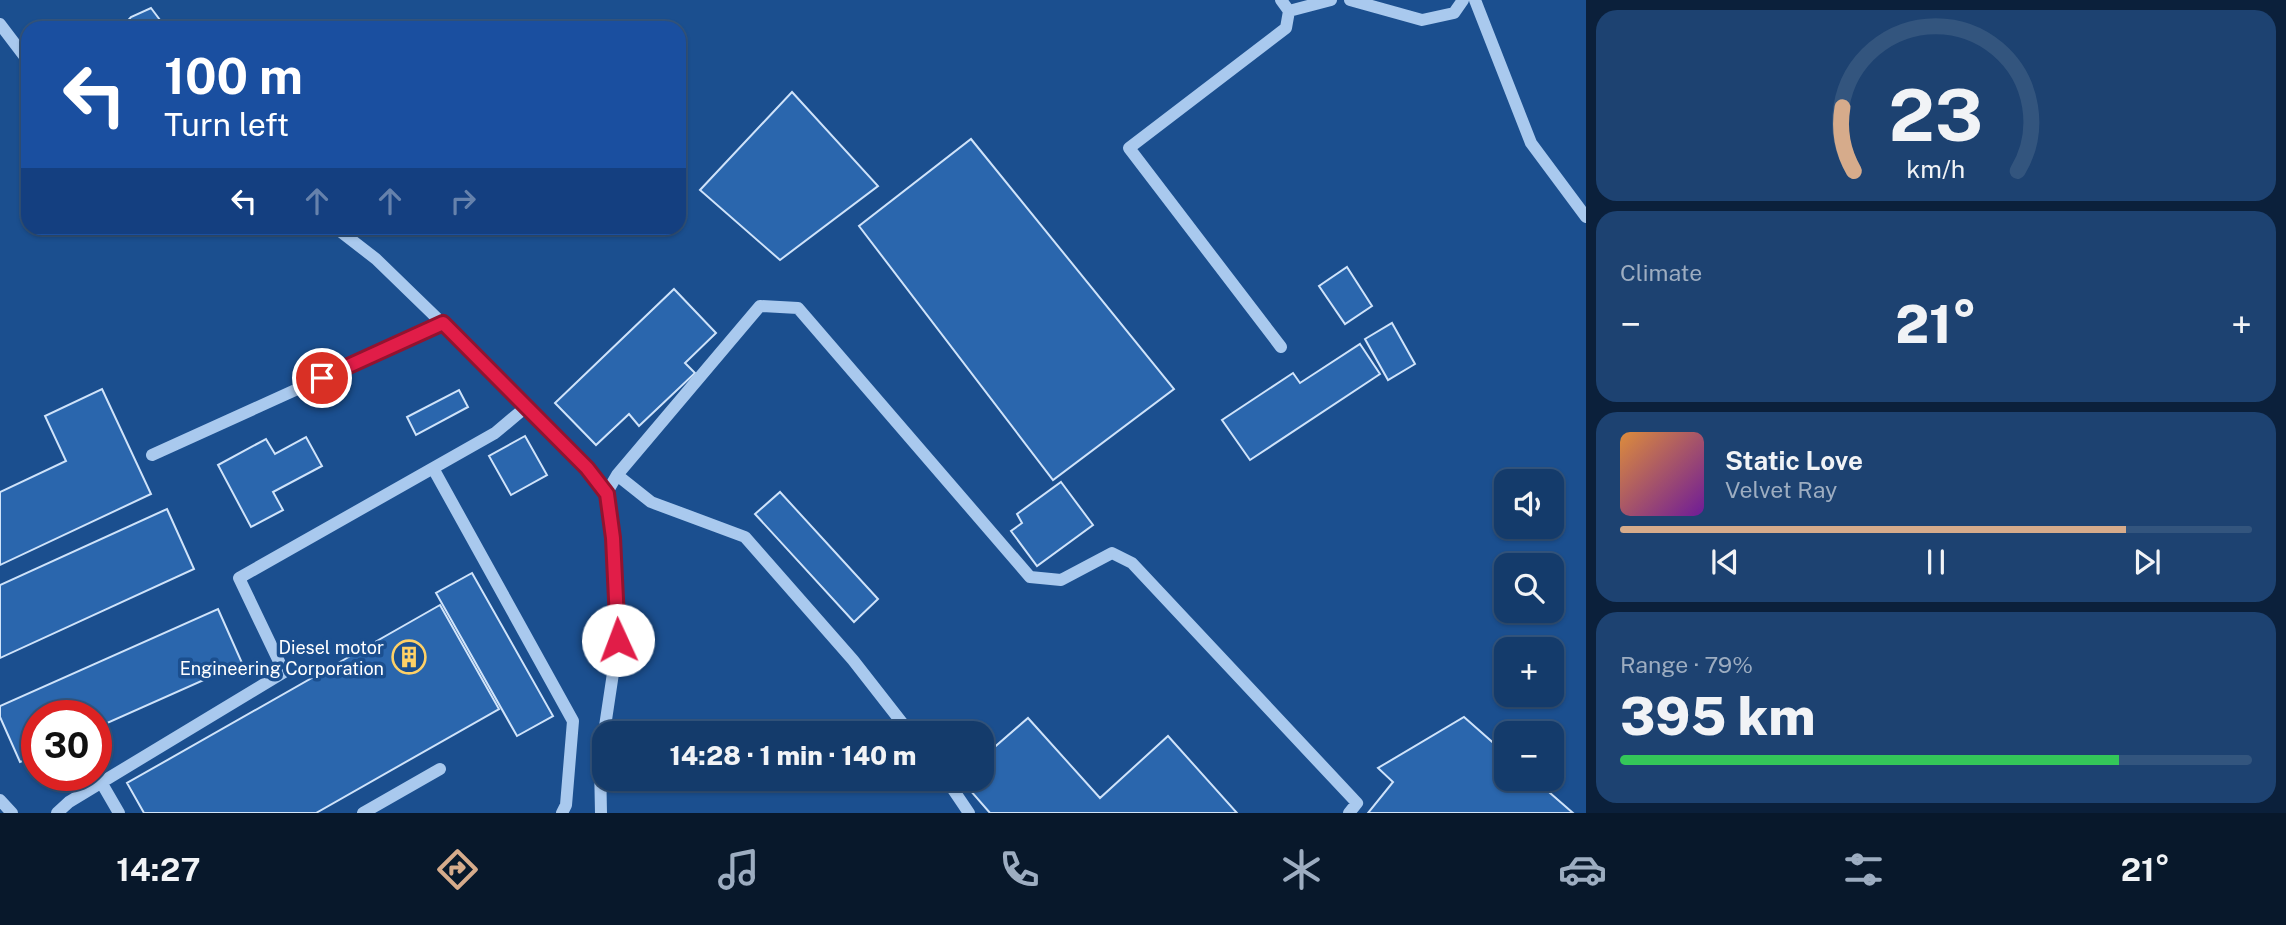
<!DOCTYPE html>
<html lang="en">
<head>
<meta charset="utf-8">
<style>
  body { margin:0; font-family:"Public Sans",sans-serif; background:#1d4271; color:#f1f3f6; height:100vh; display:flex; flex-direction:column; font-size:26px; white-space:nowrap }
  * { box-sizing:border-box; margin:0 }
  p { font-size:23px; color:#9dadc1 }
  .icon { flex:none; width:38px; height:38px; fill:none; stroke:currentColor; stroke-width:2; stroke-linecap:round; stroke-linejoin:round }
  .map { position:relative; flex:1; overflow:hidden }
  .sheet { display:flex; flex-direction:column; gap:10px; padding:10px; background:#0b203b; width:700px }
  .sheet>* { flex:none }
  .top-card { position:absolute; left:21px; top:21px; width:665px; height:214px; border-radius:21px; box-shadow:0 2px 5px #0004,0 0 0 2px #33557e; background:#1a4fa0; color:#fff; overflow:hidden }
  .controls { position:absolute; left:1494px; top:469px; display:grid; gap:14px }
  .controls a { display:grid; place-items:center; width:70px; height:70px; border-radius:14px; background:#143b6b; box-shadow:0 2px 5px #0004,0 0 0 2px #33557e; font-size:35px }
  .speed { position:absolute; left:21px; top:700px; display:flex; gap:14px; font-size:35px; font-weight:700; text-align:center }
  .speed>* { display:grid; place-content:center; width:91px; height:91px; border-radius:50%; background:#143b6b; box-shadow:0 2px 5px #0004,0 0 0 2px #33557e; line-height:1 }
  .speed .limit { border:10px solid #d22; background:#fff; color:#111 }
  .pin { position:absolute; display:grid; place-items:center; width:60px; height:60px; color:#fff; margin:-30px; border:4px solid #fff; border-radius:50%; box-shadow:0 2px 7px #0007 }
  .me { position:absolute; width:77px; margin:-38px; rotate:358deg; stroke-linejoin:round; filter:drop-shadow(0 0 5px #0008) }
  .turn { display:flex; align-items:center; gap:24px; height:147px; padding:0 28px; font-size:32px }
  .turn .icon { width:91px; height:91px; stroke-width:2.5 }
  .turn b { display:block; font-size:49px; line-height:60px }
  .lanes { display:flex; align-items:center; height:66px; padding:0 28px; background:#0003; justify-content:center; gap:35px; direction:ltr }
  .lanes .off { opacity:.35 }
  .big { font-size:52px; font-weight:800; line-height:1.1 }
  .sheet .card { flex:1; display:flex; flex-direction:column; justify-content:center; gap:10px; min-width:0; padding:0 24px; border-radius:21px; background:#1d4271 }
  .sheet .dial { align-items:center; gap:0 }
  .dial svg { height:182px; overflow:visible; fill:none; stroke:#33557e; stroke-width:7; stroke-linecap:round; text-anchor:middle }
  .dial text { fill:#f1f3f6; stroke:none }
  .song { display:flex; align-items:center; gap:21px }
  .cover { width:84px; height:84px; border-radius:10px; background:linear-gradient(135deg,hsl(30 70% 55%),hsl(280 70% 35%)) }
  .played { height:7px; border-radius:4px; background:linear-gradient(90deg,#d6ab8b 80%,#33557e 80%) }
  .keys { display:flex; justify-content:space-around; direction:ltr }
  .heat { display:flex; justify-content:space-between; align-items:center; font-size:38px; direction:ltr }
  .charge { height:10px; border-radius:5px; background:linear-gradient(90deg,#34c759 79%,#33557e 0) }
  .trip { position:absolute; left:592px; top:721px; width:402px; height:70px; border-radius:21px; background:#143b6b; box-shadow:0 2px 5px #0004,0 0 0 2px #33557e; font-weight:800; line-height:70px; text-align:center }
  .tab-bar { display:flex; height:112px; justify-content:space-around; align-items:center; background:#08182b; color:#9dadc1 }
  .tab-bar .icon { width:49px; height:49px }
  .tab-bar .current { color:#d6ab8b }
  .tab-bar b { font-size:32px; color:#f1f3f6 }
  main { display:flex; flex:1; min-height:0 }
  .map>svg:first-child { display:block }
  .building { fill:#2a66ad; stroke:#cfe3fa; stroke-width:2 }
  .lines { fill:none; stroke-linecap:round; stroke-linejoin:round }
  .minor { stroke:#a9c9ee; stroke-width:12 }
  .route-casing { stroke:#92132f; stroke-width:18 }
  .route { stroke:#e11d48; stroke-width:12 }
  .labels { text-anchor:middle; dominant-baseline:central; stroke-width:7; stroke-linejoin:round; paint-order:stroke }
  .poi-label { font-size:18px; fill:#fff; stroke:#1b4f8f; text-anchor:end }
</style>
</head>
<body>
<main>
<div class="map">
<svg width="1586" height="813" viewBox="0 0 1586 813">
  <rect width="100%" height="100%" fill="#1b4f8f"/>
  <path class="building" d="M151,8L166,28H121L131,17Z
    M792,92L878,186L780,260L700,190Z
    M971,139L1174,389L1053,480L859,226Z
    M1347,267L1372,306L1345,324L1319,286Z
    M674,289L716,333L685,363L695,373L639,426L629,414L596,445L555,403Z
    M1392,323L1415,364L1388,380L1365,339Z
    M1360,344L1380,374L1250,460L1222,420L1293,373L1300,383Z
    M102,389L151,494L0,565V492L66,461L45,416Z
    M459,390L468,407L416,435L407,417Z
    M525,436L547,475L511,495L489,456Z
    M306,437L322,466L273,492L283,510L251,527L218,465L266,439L275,454Z
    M1061,482L1093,525L1037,566L1011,531L1022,523L1017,514Z
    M780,492L878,599L854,622L755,514Z
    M167,509L194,569L0,658V585Z
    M472,573L553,716L517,736L436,593Z
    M440,605L499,709L316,813H144L127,783Z
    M218,609L242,663L96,728V716H37V755L20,762L0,717V706Z
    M1464,717L1507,755V779H1534L1573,813H1368L1393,782L1378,768Z
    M1028,718L1100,798L1168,736L1237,813H990L969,789L982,779V758Z"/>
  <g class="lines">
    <path class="minor" d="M1281,0L1289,11L1286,28L1129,148L1281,347
      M1350,0L1422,20L1454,13L1463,0
      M1475,0L1531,143L1586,217
      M1289,11L1331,0
      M0,24L28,61
      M336,228L376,259L513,392L587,468L606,494L613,538L618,640L604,733
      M152,455L443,323
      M434,470L573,721L566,805L562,813
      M617,475L651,502L745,537L853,660L910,733
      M606,494L617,475L760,306L798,308L1030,577L1061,580L1112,553L1132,563L1357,803L1349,813
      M946,779L969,813
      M101,782L119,813
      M0,800L12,813
      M57,813L69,802L284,672L239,578L495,433L526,407
      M363,813L440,769
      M601,813L600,763L604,734"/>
  </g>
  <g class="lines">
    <defs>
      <path id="route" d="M322,378L443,323L587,468L607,494L613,538L618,640"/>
    </defs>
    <use href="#route" class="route-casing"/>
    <use href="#route" class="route"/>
  </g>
  <defs>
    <symbol id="building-ring" viewBox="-11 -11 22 22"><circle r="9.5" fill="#1b4f8f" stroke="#ffd166" stroke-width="1.5"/><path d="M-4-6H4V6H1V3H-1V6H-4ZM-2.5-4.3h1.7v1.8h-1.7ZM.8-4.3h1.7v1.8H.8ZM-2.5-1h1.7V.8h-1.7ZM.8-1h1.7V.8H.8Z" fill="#ffd166"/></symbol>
  </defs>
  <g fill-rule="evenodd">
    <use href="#building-ring" x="390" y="638" width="38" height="38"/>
  </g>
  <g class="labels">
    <g class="poi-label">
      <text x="384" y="647">Diesel motor<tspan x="384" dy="21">Engineering Corporation</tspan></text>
    </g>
  </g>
</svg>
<div class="controls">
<a><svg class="icon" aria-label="sound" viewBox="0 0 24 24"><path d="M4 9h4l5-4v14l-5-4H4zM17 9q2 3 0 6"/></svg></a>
<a><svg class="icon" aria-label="search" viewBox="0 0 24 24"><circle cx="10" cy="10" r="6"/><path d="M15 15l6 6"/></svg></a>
<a>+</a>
<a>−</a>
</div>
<div class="speed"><div class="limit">30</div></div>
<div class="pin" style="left:322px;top:378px;background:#d93025"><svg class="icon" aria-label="arrive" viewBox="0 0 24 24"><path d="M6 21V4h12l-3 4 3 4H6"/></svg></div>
<svg class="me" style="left:618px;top:640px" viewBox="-20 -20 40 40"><circle r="19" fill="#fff"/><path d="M0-13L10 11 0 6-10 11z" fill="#e11d48"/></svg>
<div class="trip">14:28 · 1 min · 140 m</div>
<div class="top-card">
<div class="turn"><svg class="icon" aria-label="left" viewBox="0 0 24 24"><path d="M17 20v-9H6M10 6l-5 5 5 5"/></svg><div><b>100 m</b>Turn left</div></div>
<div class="lanes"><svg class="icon" aria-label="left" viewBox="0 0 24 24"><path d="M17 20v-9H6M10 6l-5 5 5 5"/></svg><svg class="icon off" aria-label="ahead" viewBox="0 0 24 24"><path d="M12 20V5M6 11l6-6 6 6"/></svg><svg class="icon off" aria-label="ahead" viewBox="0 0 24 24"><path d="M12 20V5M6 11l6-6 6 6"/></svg><svg class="icon off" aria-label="right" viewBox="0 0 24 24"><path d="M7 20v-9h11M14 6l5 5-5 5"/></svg></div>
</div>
</div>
<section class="sheet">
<div class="card dial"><svg viewBox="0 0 100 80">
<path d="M14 69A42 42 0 1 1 86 69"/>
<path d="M14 69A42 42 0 0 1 9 41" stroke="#d6ab8b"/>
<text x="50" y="56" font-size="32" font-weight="700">23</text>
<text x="50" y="72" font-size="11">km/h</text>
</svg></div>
<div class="card"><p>Climate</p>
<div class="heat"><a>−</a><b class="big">21°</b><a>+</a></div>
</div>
<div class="card">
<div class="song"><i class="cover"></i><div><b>Static Love</b><p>Velvet Ray</p></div></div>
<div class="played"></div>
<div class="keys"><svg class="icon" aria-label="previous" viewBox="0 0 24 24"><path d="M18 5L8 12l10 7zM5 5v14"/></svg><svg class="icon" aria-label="pause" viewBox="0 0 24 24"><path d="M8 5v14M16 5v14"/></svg><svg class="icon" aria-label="next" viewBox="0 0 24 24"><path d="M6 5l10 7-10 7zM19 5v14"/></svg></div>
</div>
<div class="card"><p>Range · 79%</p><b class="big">395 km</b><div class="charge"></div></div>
</section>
</main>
<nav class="tab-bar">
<b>14:27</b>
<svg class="icon current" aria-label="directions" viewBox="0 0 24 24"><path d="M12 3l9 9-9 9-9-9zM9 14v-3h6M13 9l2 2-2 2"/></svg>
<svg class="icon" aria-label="music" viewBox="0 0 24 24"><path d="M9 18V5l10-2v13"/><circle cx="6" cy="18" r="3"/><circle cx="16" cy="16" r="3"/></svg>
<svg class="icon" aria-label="phone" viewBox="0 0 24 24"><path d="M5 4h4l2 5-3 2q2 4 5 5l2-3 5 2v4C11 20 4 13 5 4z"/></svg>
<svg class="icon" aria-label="climate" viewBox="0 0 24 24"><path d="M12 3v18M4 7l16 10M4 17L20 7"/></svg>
<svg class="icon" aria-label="car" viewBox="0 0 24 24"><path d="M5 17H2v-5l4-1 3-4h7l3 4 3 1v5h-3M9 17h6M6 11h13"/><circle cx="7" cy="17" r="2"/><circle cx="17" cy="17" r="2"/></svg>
<svg class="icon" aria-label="filters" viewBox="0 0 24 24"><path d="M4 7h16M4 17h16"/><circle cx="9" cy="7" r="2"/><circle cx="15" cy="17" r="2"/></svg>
<b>21°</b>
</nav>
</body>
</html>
